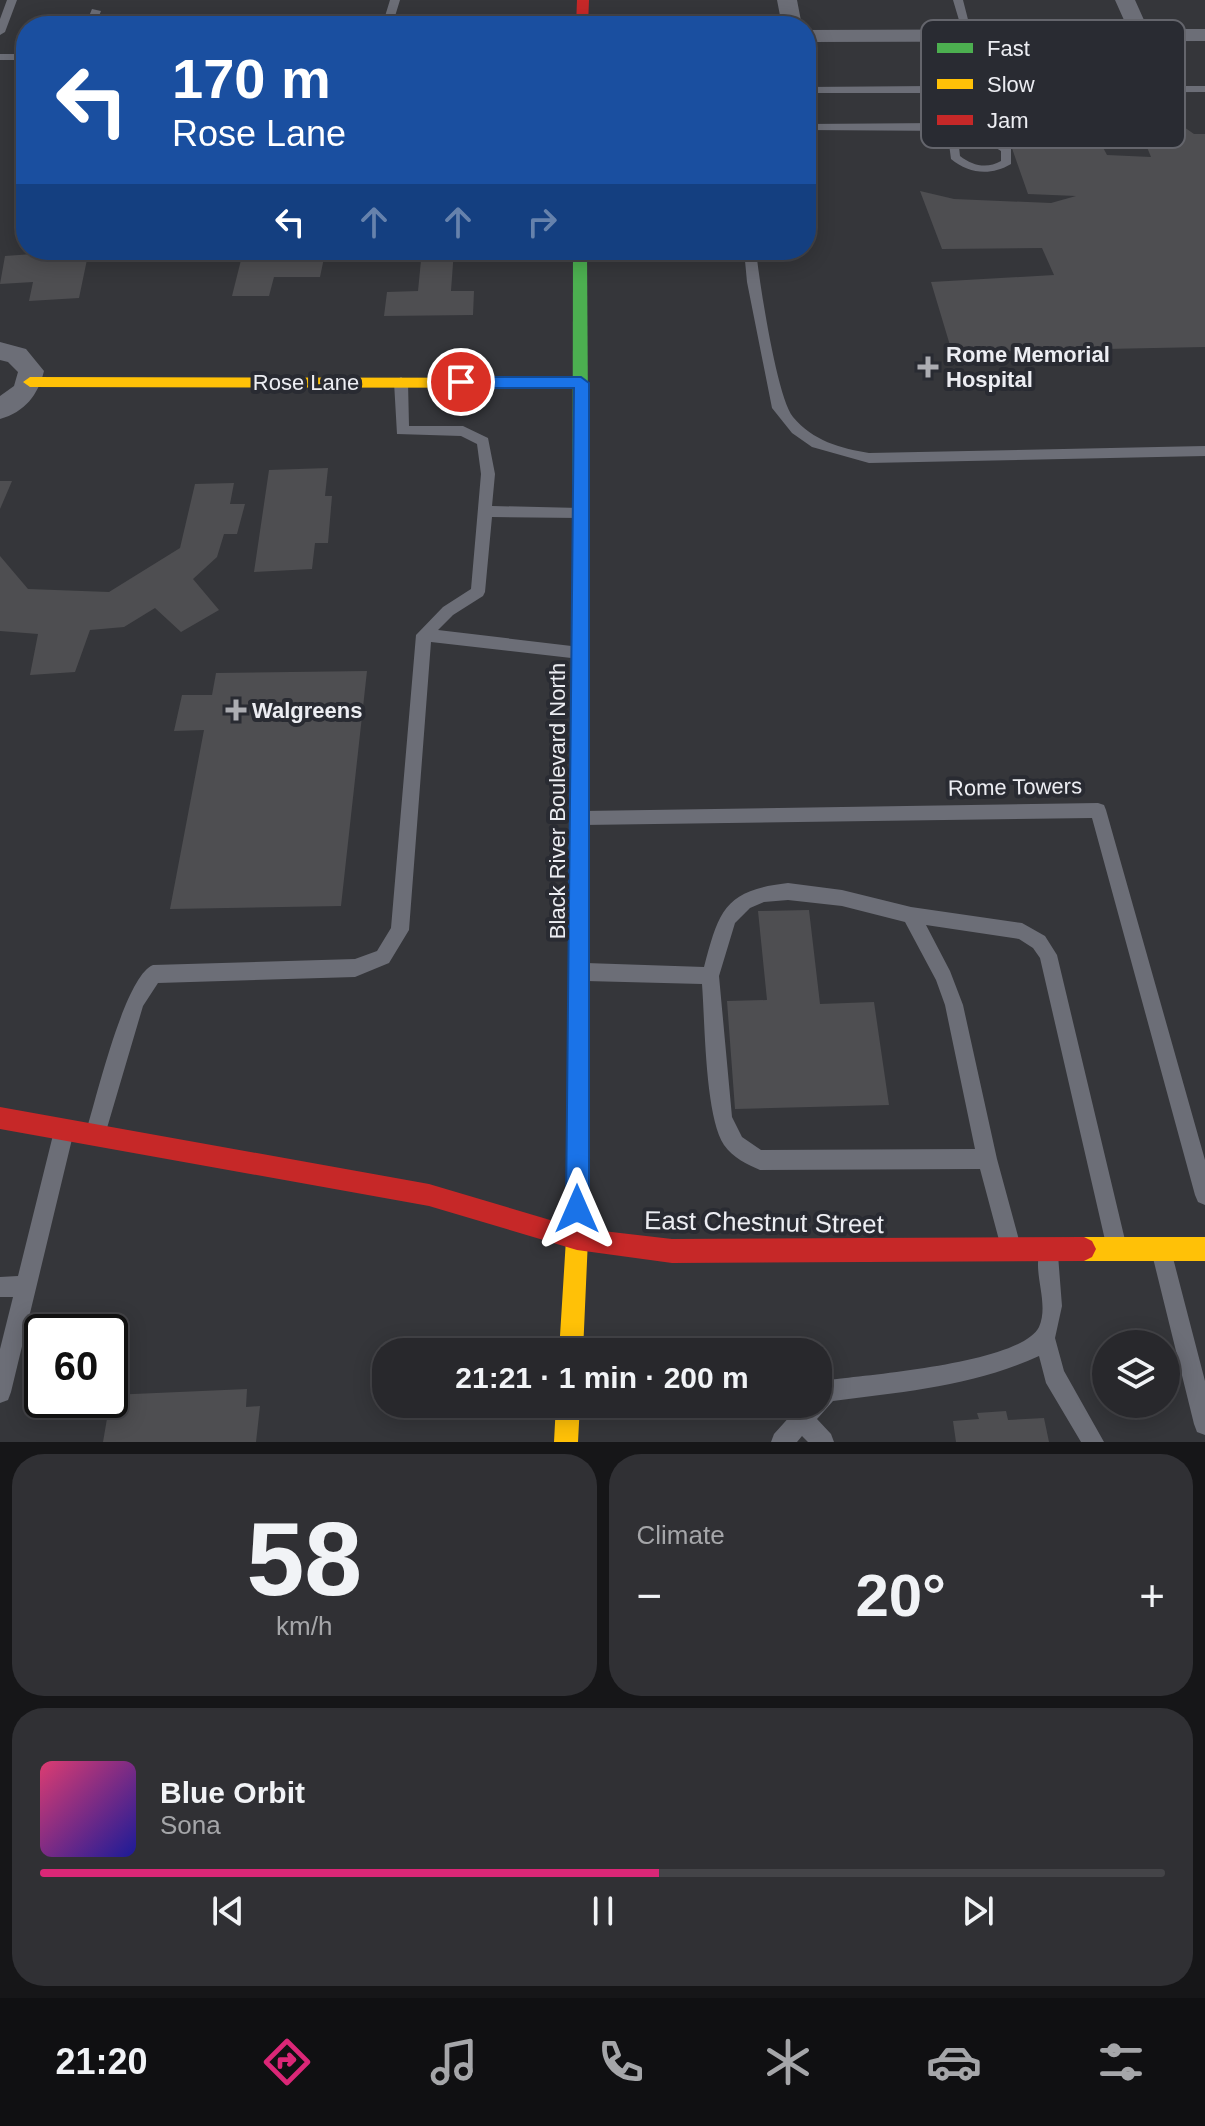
<!DOCTYPE html>
<html lang="en">
<head>
<meta charset="utf-8">
<style>
  body { margin:0; font-family:Helvetica,sans-serif; background:#303034; color:#f1f3f6; height:100vh; display:flex; flex-direction:column; font-size:30px; white-space:nowrap }
  * { box-sizing:border-box; margin:0 }
  p { font-size:26px; color:#a5a6a9 }
  .icon { flex:none; width:44px; height:44px; fill:none; stroke:currentColor; stroke-width:2; stroke-linecap:round; stroke-linejoin:round }
  .map { position:relative; height:1442px; overflow:hidden }
  .side { display:flex; flex-direction:column; gap:12px; padding:12px; background:#161618; flex:1 }
  .side>* { flex:none }
  .top-card { position:absolute; left:16px; top:16px; width:800px; height:244px; border-radius:32px; box-shadow:0 4px 20px #0003,0 0 0 2px #444448; background:#1a4fa0; color:#fff; overflow:hidden }
  .fabs { position:absolute; left:1092px; top:1330px; display:grid; gap:16px }
  .fabs a { display:grid; place-items:center; width:88px; height:88px; border-radius:50%; background:#28282c; box-shadow:0 4px 20px #0003,0 0 0 2px #444448; font-size:40px }
  .speed { position:absolute; left:24px; top:1314px; display:flex; gap:16px; font-size:40px; font-weight:700; text-align:center }
  .speed>* { display:grid; place-content:center; width:104px; height:104px; border-radius:50%; background:#28282c; box-shadow:0 4px 20px #0003,0 0 0 2px #444448; line-height:1 }
  .speed .limit { border:4px solid #111; border-radius:12px; background:#fff; color:#111 }
  .pin { position:absolute; display:grid; place-items:center; width:68px; height:68px; color:#fff; margin:-34px; border:4px solid #fff; border-radius:50%; box-shadow:0 2px 8px #0007 }
  .me { position:absolute; width:88px; margin:-44px; rotate:0deg; stroke-linejoin:round; filter:drop-shadow(0 0 6px #0008) }
  .turn { display:flex; align-items:center; gap:28px; height:168px; padding:0 24px; font-size:36px }
  .turn .icon { width:104px; height:104px; stroke-width:2.5 }
  .turn b { display:block; font-size:56px; line-height:68px }
  .lanes { display:flex; align-items:center; height:76px; padding:0 24px; background:#0003; justify-content:center; gap:40px; direction:ltr }
  .lanes .off { opacity:.35 }
  .big { font-size:60px; font-weight:600; line-height:1.1 }
  .side .widget { flex:1; display:flex; flex-direction:column; justify-content:center; gap:12px; min-width:0; padding:0 28px; border-radius:32px; background:#303034 }
  .side .dial { align-items:center; gap:0 }
  .dial b { font-size:104px; line-height:1 }
  .song { display:flex; align-items:center; gap:24px }
  .cover { width:96px; height:96px; border-radius:12px; background:linear-gradient(135deg,hsl(340 70% 55%),hsl(240 70% 35%)) }
  .played { height:8px; border-radius:4px; background:linear-gradient(90deg,#db2777 55%,#444448 55%) }
  .keys { display:flex; justify-content:space-around; direction:ltr }
  .heat { display:flex; justify-content:space-between; align-items:center; font-size:44px; direction:ltr }
  .side .tiles { flex:1; display:grid; gap:12px; grid-template-columns:1fr 1fr }
  .widget:last-child { grid-column:span 2 }
  .trip { position:absolute; left:372px; top:1338px; width:460px; height:80px; border-radius:32px; background:#28282c; box-shadow:0 4px 20px #0003,0 0 0 2px #444448; font-weight:600; line-height:80px; text-align:center }
  .menu { display:flex; height:128px; justify-content:space-around; align-items:center; background:#101012; color:#a5a6a9 }
  .menu .icon { width:56px; height:56px }
  .menu .active { color:#db2777 }
  .menu b { font-size:36px; color:#f1f3f6 }
  .map>svg:first-child { display:block }
  .building { fill:#4e4e51 }
  .lines { fill:none; stroke-linecap:round; stroke-linejoin:round }
  .lane { fill:#6c6e77; fill-rule:evenodd }
  .street { fill:#6c6e77; fill-rule:evenodd }
  .fast { fill:#4caf50; fill-rule:evenodd }
  .slow { fill:#ffc107; fill-rule:evenodd }
  .jam { fill:#c62828; fill-rule:evenodd }
  .route { fill:#1a73e8; stroke:#114b97; stroke-width:2 }
  .poi-dot { fill:#acadb2; stroke:#292b32; stroke-width:3 }
  .labels { text-anchor:middle; dominant-baseline:central; stroke-width:8; stroke-linejoin:round; paint-order:stroke }
  .poi-label { font-size:22px; font-weight:bold; fill:#ecedf2; stroke:#292b32; text-anchor:start }
  .street-label { font-size:22px; fill:#ecedf2; stroke:#292b32 }
  .near-street-label { font-size:26px; fill:#ecedf2; stroke:#292b32 }
  .key { fill:#292b32; stroke:#64656c; stroke-width:2 }
  .key-label { font-size:22px; fill:#ecedf2 }
</style>
</head>
<body>
<div class="map">
<svg width="1205" height="1442" viewBox="0 0 1205 1442">
  <rect width="100%" height="100%" fill="#35363a"/>
  <path class="building" d="M1083,110L1107,155L1151,157L1138,125H1181L1194,134H1205V347L952,352L931,282L1054,275L1042,248L942,249L920,191L954,199L1051,203L1076,196L1028,194L999,111Z
    M46,250H89L79,298L29,301L33,282L0,284L5,256L46,253Z
    M240,250H284L282,257L324,258L320,277H274L269,296H232L243,252Z
    M422,250H454L451,291H474L473,315L384,316L387,292L418,291Z
    M328,468L325,496H332L328,543H315L312,569L254,572L269,470Z
    M0,481H12L0,509Z
    M234,483L230,504H245L237,534H224L217,557L193,579L219,610L181,632L155,608L124,627L90,630L75,672L30,675L38,634L0,631V556L28,589L109,592L180,548L195,484Z
    M367,671L341,906L170,909L204,730L174,731L182,695H212L216,673Z
    M809,910L820,1004L874,1002L889,1105L735,1109L727,1001L767,1000L758,911Z
    M247,1389L246,1407L260,1406L256,1442H103L111,1395Z
    M1006,1411L1008,1420L1044,1418L1049,1442H956L953,1421L979,1419L977,1413Z"/>
  <g class="lines">
    <path class="lane" d="M7,0H17L5,32L0,35V19Z
      M390,0H400L392,26H382Z
      M953,0H963L973,39L964,37Z
      M92,9L101,11L95,26H85Z
      M1141,33L1146,36L1173,86H1205V92L943,93L950,124L956,129L955,131L806,130V124L939,123L933,93H806V87L931,86L922,35L931,37L942,86H1163L1136,36Z
      M0,54H26V60H0Z
      M985,134L1011,148V164C991,176 969,174 951,159L949,144L961,136ZM983,140L1001,151V161C987,169 973,166 960,156L959,147L968,141Z
      M744,250H756C759,280 777,398 793,417C813,441 840,448 869,453L1205,446V456L869,463L812,447L792,433L772,408L747,282Z
      M401,377L408,382L409,426H463L488,438L495,474L492,506L580,508L587,513L580,518L492,517L485,592L483,596L453,615L438,630L580,647L585,649L588,653L585,657L580,659L431,642L409,930L389,963L355,977L158,983L143,1006L107,1128L104,1135L97,1138L90,1135L87,1128C97,1096 125,976 153,965L355,959L377,951L391,928L416,635L443,607L471,589L481,474L477,444L461,436L397,434L394,382Z
      M1098,803L1104,805L1106,810L1205,1160V1205L1198,1202L1195,1195L1092,818L583,825L577,823L575,818L577,813L583,811Z
      M788,883L842,890L911,907L1022,923L1045,936L1057,955L1125,1240L1122,1247L1115,1250L1108,1247L1105,1240L1040,958L1033,948L1019,939L926,925L950,971L963,1005L997,1159L1019,1240L1016,1247L1009,1250L1002,1247L999,1240L980,1169L760,1170C747,1164 733,1158 724,1145C705,1116 705,1023 702,984L586,981L580,978L577,972L580,966L586,963L704,967C719,910 725,890 788,883ZM788,900L842,906L905,922L936,980L945,1005L975,1149L761,1150L742,1137L732,1117L719,976L735,923L750,908L764,902Z
      M63,1125L70,1128L73,1135L11,1392L8,1400L0,1403V1349L13,1297H0V1277L18,1276L53,1135L56,1128Z
      M1048,1245L1055,1248L1058,1255L1062,1306L1055,1338L1064,1371L1104,1442H1081L1046,1383L1039,1356C974,1386 903,1392 833,1401L817,1419L831,1434L834,1442H808L802,1436L797,1442H771L774,1434L801,1404H818V1386L828,1380C868,1375 1021,1363 1039,1327C1050,1302 1031,1271 1041,1248Z
      M1163,1248L1170,1251L1173,1258L1205,1381V1435L1197,1432L1194,1424L1153,1258L1156,1251Z"/>
    <path class="street" d="M777,0H797L802,26H782Z
      M1115,0H1135L1148,29H1205V41L806,42V30L1128,29Z
      M0,342L26,349L44,371C38,395 25,412 0,419V396L14,386L18,372L8,362L0,360Z"/>
    <path class="fast" d="M573,250H587L590,728L587,733L581,736L575,733L572,728Z"/>
    <path class="slow" d="M30,377L581,378L588,383L581,388L30,387L23,382Z
      M581,720L587,723L590,728L588,1239L583,1352H559L566,1239L572,728L575,723Z
      M1084,1237H1205V1261H1084L1076,1257L1072,1249L1076,1241Z
      M556,1404H580L578,1442H554Z"/>
    <path class="jam" d="M577,0H589L588,26H576Z
      M0,1107L429,1184L577,1228L672,1239L1084,1237L1092,1241L1096,1249L1092,1257L1084,1261L672,1263L577,1250L429,1206L0,1129Z"/>
  </g>
  <path class="route" d="M461,377H581L589,383V1209L585,1217L577,1220L569,1217L566,1209L574,388H461L454,382Z"/>
  <g class="poi-dot">
    <path d="M924 355h8v8h8v8h-8v8h-8v-8h-8v-8h8z"/>
    <path d="M232 698h8v8h8v8h-8v8h-8v-8h-8v-8h8z"/>
  </g>
  <g class="labels">
    <g class="poi-label">
      <text x="946" y="354">Rome Memorial<tspan x="946" dy="25">Hospital</tspan></text>
      <text x="252" y="710">Walgreens</text>
    </g>
    <g class="street-label">
      <text x="306" y="382">Rose Lane</text>
      <text transform="translate(1015 787) rotate(-1)">Rome Towers</text>
      <text transform="translate(557 801) rotate(-90)">Black River Boulevard North</text>
    </g>
    <g class="near-street-label">
      <text transform="translate(764 1222) rotate(1)">East Chestnut Street</text>
    </g>
  </g>
  <rect x="921" y="20" width="264" height="128" rx="12" class="key"/>
  <rect x="937" y="43" width="36" height="10" fill="#4caf50"/>
  <rect x="937" y="79" width="36" height="10" fill="#ffc107"/>
  <rect x="937" y="115" width="36" height="10" fill="#c62828"/>
  <g class="key-label">
    <text x="987" y="56">Fast</text>
    <text x="987" y="92">Slow</text>
    <text x="987" y="128">Jam</text>
  </g>
</svg>
<div class="fabs">
<a><svg class="icon" aria-label="layers" viewBox="0 0 24 24"><path d="M12 4l9 5-9 5-9-5zM3 14l9 5 9-5"/></svg></a>
</div>
<div class="speed"><div class="limit">60</div></div>
<div class="pin" style="left:461px;top:382px;background:#d93025"><svg class="icon" aria-label="arrive" viewBox="0 0 24 24"><path d="M6 21V4h12l-3 4 3 4H6"/></svg></div>
<svg class="me" style="left:577px;top:1209px" viewBox="-20 -20 40 40"><path d="M0-17L14 15 0 8-14 15z" fill="#1a73e8" stroke="#fff" stroke-width="4"/></svg>
<div class="trip">21:21 · 1 min · 200 m</div>
<div class="top-card">
<div class="turn"><svg class="icon" aria-label="left" viewBox="0 0 24 24"><path d="M17 20v-9H6M10 6l-5 5 5 5"/></svg><div><b>170 m</b>Rose Lane</div></div>
<div class="lanes"><svg class="icon" aria-label="left" viewBox="0 0 24 24"><path d="M17 20v-9H6M10 6l-5 5 5 5"/></svg><svg class="icon off" aria-label="ahead" viewBox="0 0 24 24"><path d="M12 20V5M6 11l6-6 6 6"/></svg><svg class="icon off" aria-label="ahead" viewBox="0 0 24 24"><path d="M12 20V5M6 11l6-6 6 6"/></svg><svg class="icon off" aria-label="right" viewBox="0 0 24 24"><path d="M7 20v-9h11M14 6l5 5-5 5"/></svg></div>
</div>
</div>
<section class="side">
<div class="tiles">
<div class="widget dial"><b>58</b><p>km/h</p></div>
<div class="widget"><p>Climate</p>
<div class="heat"><a>−</a><b class="big">20°</b><a>+</a></div>
</div>
<div class="widget">
<div class="song"><i class="cover"></i><div><b>Blue Orbit</b><p>Sona</p></div></div>
<div class="played"></div>
<div class="keys"><svg class="icon" aria-label="previous" viewBox="0 0 24 24"><path d="M18 5L8 12l10 7zM5 5v14"/></svg><svg class="icon" aria-label="pause" viewBox="0 0 24 24"><path d="M8 5v14M16 5v14"/></svg><svg class="icon" aria-label="next" viewBox="0 0 24 24"><path d="M6 5l10 7-10 7zM19 5v14"/></svg></div>
</div>
</div>
</section>
<nav class="menu">
<b>21:20</b>
<svg class="icon active" aria-label="directions" viewBox="0 0 24 24"><path d="M12 3l9 9-9 9-9-9zM9 14v-3h6M13 9l2 2-2 2"/></svg>
<svg class="icon" aria-label="music" viewBox="0 0 24 24"><path d="M9 18V5l10-2v13"/><circle cx="6" cy="18" r="3"/><circle cx="16" cy="16" r="3"/></svg>
<svg class="icon" aria-label="phone" viewBox="0 0 24 24"><path d="M5 4h4l2 5-3 2q2 4 5 5l2-3 5 2v4C11 20 4 13 5 4z"/></svg>
<svg class="icon" aria-label="climate" viewBox="0 0 24 24"><path d="M12 3v18M4 7l16 10M4 17L20 7"/></svg>
<svg class="icon" aria-label="car" viewBox="0 0 24 24"><path d="M5 17H2v-5l4-1 3-4h7l3 4 3 1v5h-3M9 17h6M6 11h13"/><circle cx="7" cy="17" r="2"/><circle cx="17" cy="17" r="2"/></svg>
<svg class="icon" aria-label="filters" viewBox="0 0 24 24"><path d="M4 7h16M4 17h16"/><circle cx="9" cy="7" r="2"/><circle cx="15" cy="17" r="2"/></svg>
</nav>
</body>
</html>
